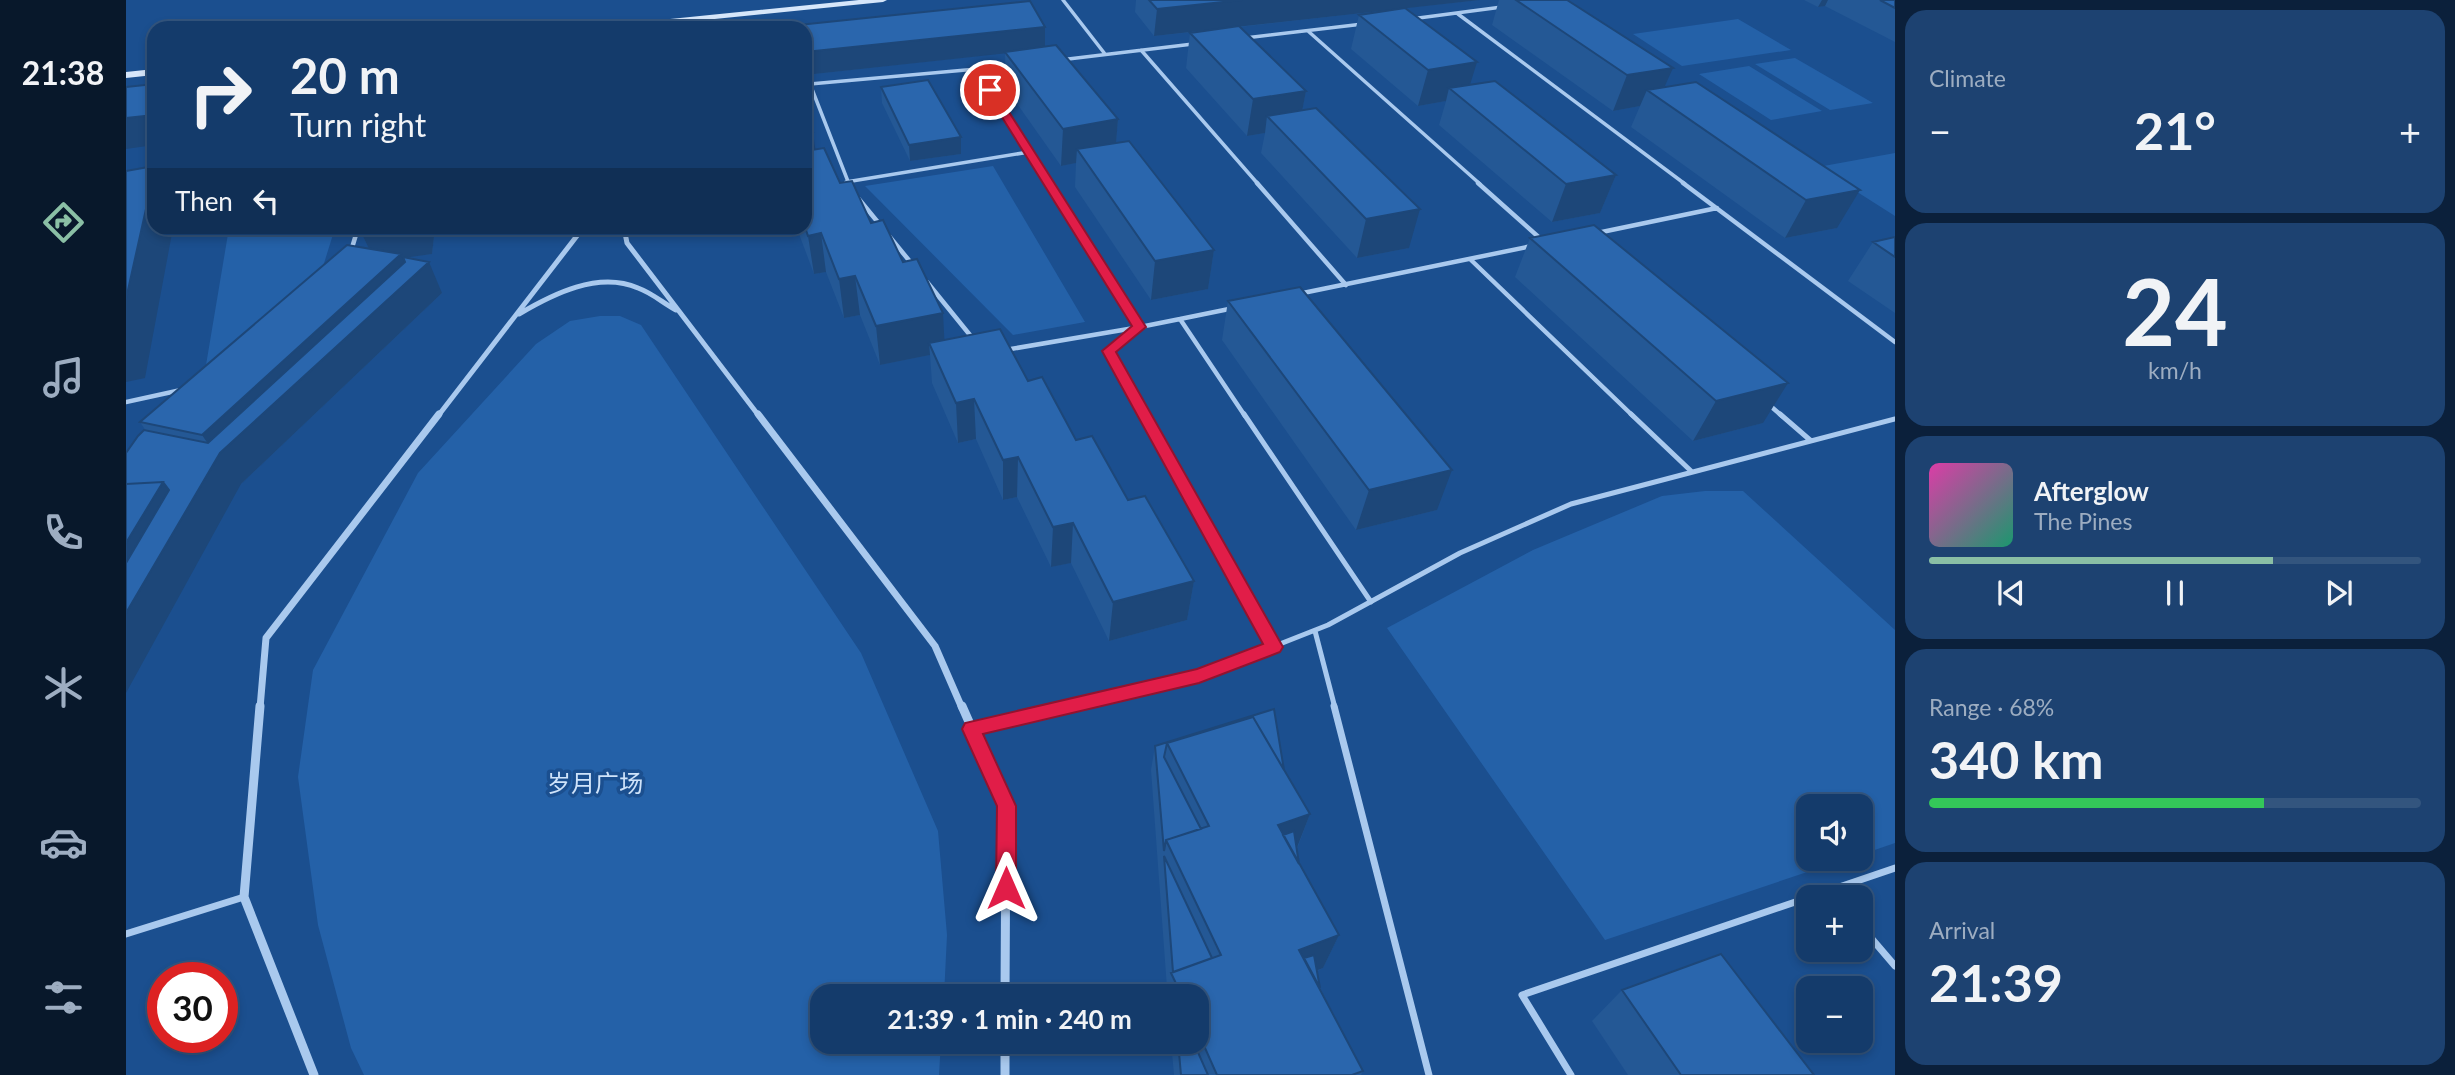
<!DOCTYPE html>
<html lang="en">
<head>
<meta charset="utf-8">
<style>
  body { margin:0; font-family:Lato,"Noto Sans SC",sans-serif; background:#1d4271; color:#f1f3f6; height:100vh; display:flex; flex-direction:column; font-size:26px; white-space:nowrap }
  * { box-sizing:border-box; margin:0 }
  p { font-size:23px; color:#9dadc1 }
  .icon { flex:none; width:38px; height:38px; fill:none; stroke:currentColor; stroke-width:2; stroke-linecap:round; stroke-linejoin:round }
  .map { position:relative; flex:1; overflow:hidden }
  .side { display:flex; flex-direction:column; gap:10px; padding:10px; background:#0b203b; width:560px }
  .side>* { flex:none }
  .top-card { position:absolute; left:21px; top:21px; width:665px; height:214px; border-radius:21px; box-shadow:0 4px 10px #0003,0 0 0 2px #33557e; background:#143b6b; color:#f1f3f6; overflow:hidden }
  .tools { position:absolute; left:1670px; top:794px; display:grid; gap:14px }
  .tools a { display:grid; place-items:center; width:77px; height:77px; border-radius:14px; background:#143b6b; box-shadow:0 4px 10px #0003,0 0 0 2px #33557e; font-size:35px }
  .speed { position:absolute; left:21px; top:962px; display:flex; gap:14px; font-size:35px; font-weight:700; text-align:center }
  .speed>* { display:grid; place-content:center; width:91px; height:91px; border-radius:50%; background:#143b6b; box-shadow:0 4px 10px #0003,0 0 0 2px #33557e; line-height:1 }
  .speed .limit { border:10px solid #d22; background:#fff; color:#111 }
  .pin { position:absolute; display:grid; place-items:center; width:60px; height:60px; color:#fff; margin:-30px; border:4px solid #fff; border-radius:50%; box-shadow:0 2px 7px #0007 }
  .me { position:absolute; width:77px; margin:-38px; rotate:0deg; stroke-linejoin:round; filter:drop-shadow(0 0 5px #0008) }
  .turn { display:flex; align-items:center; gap:24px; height:147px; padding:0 28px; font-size:32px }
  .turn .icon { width:91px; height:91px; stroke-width:2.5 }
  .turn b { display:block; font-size:49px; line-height:60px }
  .then { display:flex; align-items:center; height:66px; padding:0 28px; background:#0003; gap:14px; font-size:26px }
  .big { font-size:52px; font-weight:700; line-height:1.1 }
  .side .card { flex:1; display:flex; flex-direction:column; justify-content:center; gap:10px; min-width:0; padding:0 24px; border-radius:21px; background:#1d4271 }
  .side .dial { align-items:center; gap:0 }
  .dial b { font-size:91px; line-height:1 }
  .song { display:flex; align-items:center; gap:21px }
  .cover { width:84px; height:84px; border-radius:10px; background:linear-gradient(135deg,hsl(320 70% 55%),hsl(160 70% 35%)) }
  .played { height:7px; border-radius:4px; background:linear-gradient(90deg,#8abfa5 70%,#33557e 70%) }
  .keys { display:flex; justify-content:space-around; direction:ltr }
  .heat { display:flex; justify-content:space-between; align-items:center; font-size:38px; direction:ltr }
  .charge { height:10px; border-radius:5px; background:linear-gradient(90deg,#34c759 68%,#33557e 0) }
  .trip { position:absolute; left:684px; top:984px; width:399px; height:70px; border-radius:21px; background:#143b6b; box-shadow:0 4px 10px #0003,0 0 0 2px #33557e; font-weight:700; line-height:70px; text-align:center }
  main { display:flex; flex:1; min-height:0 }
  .tabs { display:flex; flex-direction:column; width:126px; justify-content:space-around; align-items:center; background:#08182b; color:#9dadc1 }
  .tabs .icon { width:49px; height:49px }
  .tabs .selected { color:#8abfa5 }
  .tabs b { font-size:32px; color:#f1f3f6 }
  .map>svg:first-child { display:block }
  .green { fill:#2461a8 }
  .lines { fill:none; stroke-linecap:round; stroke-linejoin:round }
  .service-far3 { stroke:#a9c9ee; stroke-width:3.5 }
  .service-far2 { stroke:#a9c9ee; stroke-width:4.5 }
  .service-far1 { stroke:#a9c9ee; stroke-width:5 }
  .service { stroke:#a9c9ee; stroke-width:7 }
  .minor-far2 { stroke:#a9c9ee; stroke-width:5 }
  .minor-far1 { stroke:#a9c9ee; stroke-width:7 }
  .minor { stroke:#a9c9ee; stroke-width:9 }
  .secondary { fill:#d6e6fa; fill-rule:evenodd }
  .wall { fill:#245895 }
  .shaded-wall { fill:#1d4779 }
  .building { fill:#2a66ad; stroke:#1d4779; stroke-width:2 }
  .route { fill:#e11d48; stroke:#92132f; stroke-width:2 }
  .labels { text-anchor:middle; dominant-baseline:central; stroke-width:7; stroke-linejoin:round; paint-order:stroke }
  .park-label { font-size:24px; fill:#cfe3fa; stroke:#1b4f8f }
</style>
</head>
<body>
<main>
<nav class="tabs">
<b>21:38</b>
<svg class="icon selected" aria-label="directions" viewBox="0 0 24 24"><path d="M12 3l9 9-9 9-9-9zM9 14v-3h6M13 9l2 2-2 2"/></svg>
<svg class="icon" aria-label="music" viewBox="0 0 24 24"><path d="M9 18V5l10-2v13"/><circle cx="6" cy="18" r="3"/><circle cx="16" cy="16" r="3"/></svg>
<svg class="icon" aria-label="phone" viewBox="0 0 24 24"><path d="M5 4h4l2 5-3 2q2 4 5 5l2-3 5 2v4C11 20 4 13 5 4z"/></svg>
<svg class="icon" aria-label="climate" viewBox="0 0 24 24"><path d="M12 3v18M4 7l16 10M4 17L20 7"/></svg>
<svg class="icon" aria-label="car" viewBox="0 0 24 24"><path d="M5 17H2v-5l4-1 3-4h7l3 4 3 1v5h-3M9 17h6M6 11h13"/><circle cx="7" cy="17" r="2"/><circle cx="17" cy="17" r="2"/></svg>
<svg class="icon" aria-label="filters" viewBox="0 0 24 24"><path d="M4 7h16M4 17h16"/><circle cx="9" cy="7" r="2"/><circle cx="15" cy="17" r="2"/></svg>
</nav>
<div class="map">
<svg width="1769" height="1075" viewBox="0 0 1769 1075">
  <rect width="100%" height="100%" fill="#1b4f8f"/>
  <path class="green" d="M1612,19L1665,50L1556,66L1507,34Z
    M1669,58L1747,103L1704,110L1629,64Z
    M1623,66L1696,111L1645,120L1573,74Z
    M1769,153V216L1692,167Z
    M867,166L959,322L887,335L739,186Z
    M103,228H209L190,289L78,377Z
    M474,316H494L515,325L735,653L812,831L821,935L818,996H696V1041H815L813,1075H238L225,1048L192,925L172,777L187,670L292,473L410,344L444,321Z
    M1579,491H1617L1769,630V843L1734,855V807H1682V859H1720L1479,940L1261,628L1407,550L1536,496Z"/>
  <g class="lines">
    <path class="service-far3" d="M937,0L979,54
      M1332,14L1559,184
      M1285,19L1376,7
      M1182,31L1354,184
      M1119,38L1237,24
      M1015,50L1132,184
      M934,60L1067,44
      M886,65L851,69L924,184
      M720,182L903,152
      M723,184L684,84L851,69"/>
    <path class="service-far2" d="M722,183L724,188
      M923,183L1014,327L1054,319L1119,416
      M1131,183L1220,285
      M1352,183L1417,241
      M1557,183L1769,342
      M732,198L755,226
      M1471,233L1591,208
      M763,236L786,264
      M225,251L232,228
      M1344,259L1507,416
      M801,282L848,340
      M1172,294L1406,246
      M1054,319L1108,308
      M1011,329L982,351L1018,416
      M879,350L1014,327
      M0,402L55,390
      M1641,403L1656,416"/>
    <path class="service-far1" d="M1017,414L1148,647
      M1118,414L1245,602
      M1505,414L1565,471
      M1654,414L1684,440
      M1189,631L1209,708
      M937,708L1073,676L1202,625L1334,553L1445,504L1769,419"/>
    <path class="service" d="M1208,706L1303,1075
      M845,729L945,706
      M1734,925L1769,966
      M0,934L118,897
      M1445,1075L1396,995L1769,868"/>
    <path class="minor-far2" d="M498,228L501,243L633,416
      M393,314C427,294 472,271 512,288C526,293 537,303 550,310
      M312,416L457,228"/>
    <path class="minor-far1" d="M632,414L809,646L836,708
      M134,708L140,638L313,414"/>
    <path class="minor" d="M134,706L118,897L188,1075
      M836,706L880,806L879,996
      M879,1041V1075"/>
    <path class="secondary" d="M733,0H761L757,2L500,28H471L475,26Z
      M28,69V75L0,78V72Z"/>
  </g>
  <path class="wall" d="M1010,0H1354L1279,8L1344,85L1490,175L1474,213L1426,222L1313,125L1320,101L1292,106L1225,49L1233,15L1271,9L1113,27L1180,91L1176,111L1283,248L1231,258L1135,153L1139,133L1121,136L1060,68L1064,33L1087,30L1028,36L1009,12Z
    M1373,0H1441L1538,87L1570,82L1711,228L1659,238L1505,127L1514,106L1487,111L1366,25Z
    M1678,0H1769V42L1699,6L1692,7Z
    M919,27V47L992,119L990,143L1088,250L1082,289L1025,300L949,187L950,163L935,166L880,88L879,53L679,75V28Z
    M755,87L835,154L784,161L756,103Z
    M689,150L714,183L777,262L818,340L902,381L1002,500L1068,581L1061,620L983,641L945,563L925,567L891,497L877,500L850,439L832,443L806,383L804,355L754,365L734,315L718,318L700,272L688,274L673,234L658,236L655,228H679Z
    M233,228H309L306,254L278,257L316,293L115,484L20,431L14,422L243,248Z
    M1769,237V313L1722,281L1747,242Z
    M1404,238L1637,423L1567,441L1389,277Z
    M1102,301L1311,510L1230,530L1096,340Z
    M1148,709L1158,770L1184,814L1171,849L1173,864L1213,935L1197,968L1191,971L1194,988L1237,1071L1235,1075H1048L1045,1041H1071V996H1040L1041,988L1025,770L1029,746Z
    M1496,990L1688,1075H1502L1466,1021Z"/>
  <path class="shaded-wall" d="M1116,0H1354L1028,36L1031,9Z
    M1696,0H1702L1699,6L1692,7Z
    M919,27V49L679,75V52Z
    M1351,62L1340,98L1323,88L1320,101L1292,106L1302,70Z
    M1547,68L1533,99L1521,90L1514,106L1487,111L1501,75Z
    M1180,91L1173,127L1141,116L1139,133L1121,136L1127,99Z
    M28,115V145L0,149V118Z
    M992,119L989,156L951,149L950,163L935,166L937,129Z
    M687,132L692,169L679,171V133Z
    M835,137V154L784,161L783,145Z
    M28,173V228H47L19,378L0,382V299Z
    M1490,175L1474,213L1426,222L1440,184Z
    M1734,190L1711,228L1659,238L1680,200Z
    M1294,209L1283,248L1231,258L1240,219Z
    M233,228H309L306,254L277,258L303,262L316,293L115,484L0,693V543L37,482L91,457L76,435L247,257Z
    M657,228H672L673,234L658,236Z
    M695,233L700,272L688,274L682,236Z
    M1088,250L1082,289L1025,300L1029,261Z
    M729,276L734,315L718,318L713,279Z
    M817,313L819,352L803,343L804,355L754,365L750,326Z
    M1662,383L1637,423L1567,441L1590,401Z
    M848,399L850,439L832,443L830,403Z
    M892,457L891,497L877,500V460Z
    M1326,470L1311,510L1230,530L1243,490Z
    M947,523L945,563L925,567L927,527Z
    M1068,581L1061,620L983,641L987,602Z
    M1184,814L1170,850L1157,855L1152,825Z
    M1213,935L1197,968L1176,976L1173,950Z"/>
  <path class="building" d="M1023,0H1116L1031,9Z
    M1390,0H1441L1547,68L1501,75Z
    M1754,0H1769V8Z
    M904,1L919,27L679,52V28H651L653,27Z
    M1279,8L1351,62L1302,70L1233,15Z
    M1113,26L1180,91L1127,99L1064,33Z
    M930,45L992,119L937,129L879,52Z
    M802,80L835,137L783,145L755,87Z
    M1369,81L1490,175L1440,184L1323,88Z
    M1570,82L1734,190L1680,200L1521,90Z
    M28,84V115L0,118V87Z
    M1190,108L1294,209L1240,219L1141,116Z
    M679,112L687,132L679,133Z
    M1003,141L1088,250L1029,261L951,149Z
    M698,148L714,183L726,181L745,223L757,220L777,262L791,259L817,313L750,326L729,276L713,279L695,233L682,236L679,227V151Z
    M28,166V173L0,299V171Z
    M1468,225L1662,383L1590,401L1404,238Z
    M1769,237V257L1747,242Z
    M221,245L275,254L76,435L14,422Z
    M277,257L303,262L94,453L0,613V563L43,490L37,482L0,484V453L12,436L18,430L82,443L279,262Z
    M1174,287L1326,470L1243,490L1102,301Z
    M874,329L902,381L916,377L950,440L966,436L1002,500L1019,496L1068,581L987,602L947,523L927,527L892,457L877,460L848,399L830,403L803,343Z
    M37,482L0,543V484Z
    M1148,709L1158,770L1127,717L1041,743L1038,757L1075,829L1040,840L1038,851L1029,746Z
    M1127,717L1184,814L1152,825L1213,935L1173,950L1237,1071L1226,1075H1091L1071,1030V996H1056L1045,973L1095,955L1040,840L1083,826L1041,743Z
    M1168,831L1173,864L1157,835Z
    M1038,856L1086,958L1047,972Z
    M1595,954L1688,1075H1555L1496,990Z
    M1188,955L1194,988L1178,958Z
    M1052,1041H1067L1082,1075H1055Z"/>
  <path class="route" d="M864,87L869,90L1020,327L990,352L1157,647L1154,652L1073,683L857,734L890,806V888L887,894L880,897L873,894L870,888L871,806L836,729L839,723L1071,669L1137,644L976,351L1006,326L859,90Z"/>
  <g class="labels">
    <g class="park-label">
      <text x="469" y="782">岁月广场</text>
    </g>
  </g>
</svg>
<div class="tools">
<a><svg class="icon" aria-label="sound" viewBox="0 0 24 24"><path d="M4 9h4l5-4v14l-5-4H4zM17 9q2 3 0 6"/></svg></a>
<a>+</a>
<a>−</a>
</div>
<div class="speed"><div class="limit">30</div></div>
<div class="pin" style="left:864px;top:90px;background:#d93025"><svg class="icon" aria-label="arrive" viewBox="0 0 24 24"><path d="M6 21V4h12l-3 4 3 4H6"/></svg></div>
<svg class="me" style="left:880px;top:888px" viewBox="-20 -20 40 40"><path d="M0-17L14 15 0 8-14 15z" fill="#e11d48" stroke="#fff" stroke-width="4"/></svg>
<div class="trip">21:39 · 1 min · 240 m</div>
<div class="top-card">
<div class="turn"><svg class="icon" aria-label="right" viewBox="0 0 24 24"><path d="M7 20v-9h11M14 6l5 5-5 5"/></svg><div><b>20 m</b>Turn right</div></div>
<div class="then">Then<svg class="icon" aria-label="left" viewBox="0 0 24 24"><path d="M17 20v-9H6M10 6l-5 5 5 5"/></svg></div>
</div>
</div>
<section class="side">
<div class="card"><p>Climate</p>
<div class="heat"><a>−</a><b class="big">21°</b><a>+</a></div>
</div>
<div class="card dial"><b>24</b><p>km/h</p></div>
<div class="card">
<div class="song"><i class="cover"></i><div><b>Afterglow</b><p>The Pines</p></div></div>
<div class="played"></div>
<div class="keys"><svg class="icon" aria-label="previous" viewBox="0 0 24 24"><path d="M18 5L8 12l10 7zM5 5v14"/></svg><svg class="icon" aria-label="pause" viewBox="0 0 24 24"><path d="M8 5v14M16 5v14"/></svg><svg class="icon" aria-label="next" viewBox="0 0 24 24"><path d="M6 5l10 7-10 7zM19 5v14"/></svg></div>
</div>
<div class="card"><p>Range · 68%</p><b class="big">340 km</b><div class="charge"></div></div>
<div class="card"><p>Arrival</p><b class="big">21:39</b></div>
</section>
</main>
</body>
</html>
